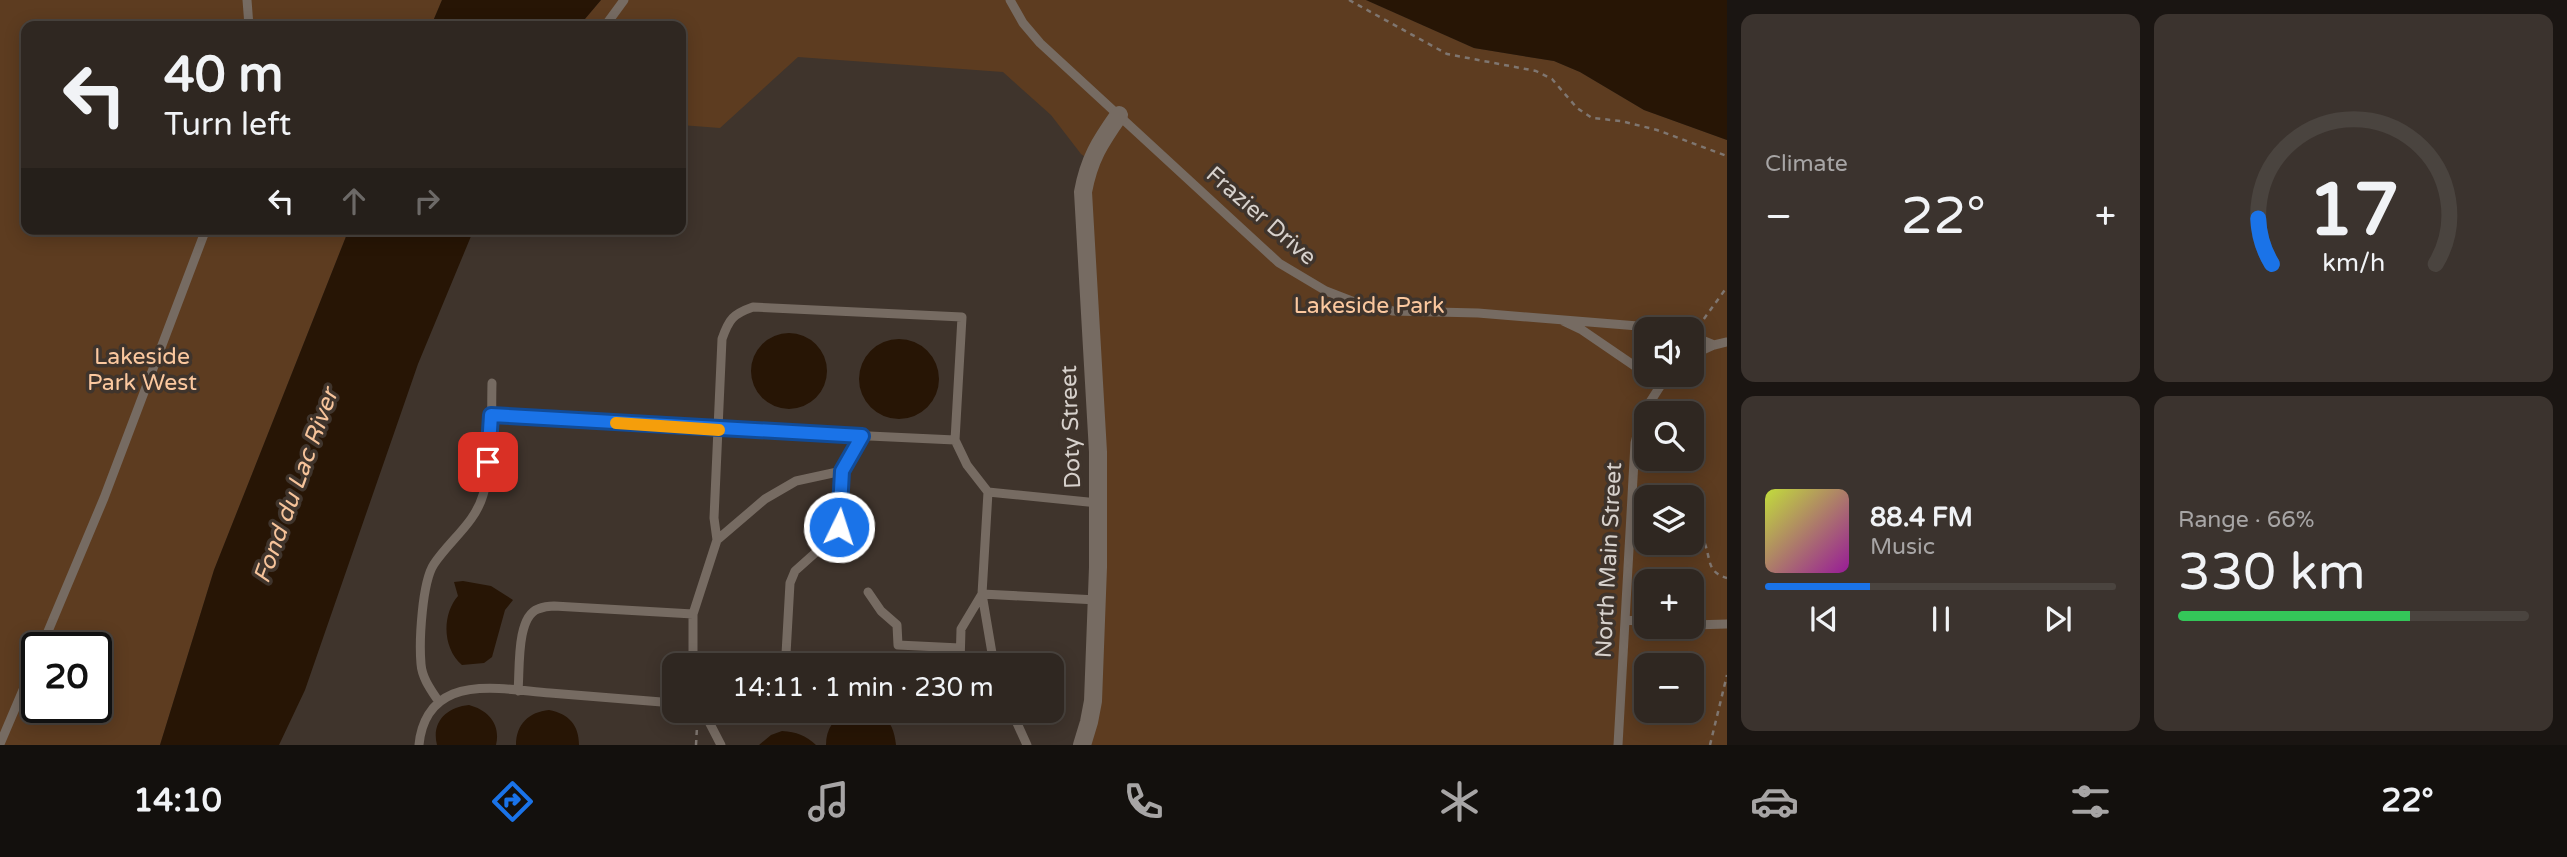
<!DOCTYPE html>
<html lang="en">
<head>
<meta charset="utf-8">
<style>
  body { margin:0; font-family:"Varela Round",sans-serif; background:#3b332e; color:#f1f3f6; height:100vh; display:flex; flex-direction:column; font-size:26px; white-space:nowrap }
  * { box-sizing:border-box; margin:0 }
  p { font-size:23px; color:#a7a5a5 }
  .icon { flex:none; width:38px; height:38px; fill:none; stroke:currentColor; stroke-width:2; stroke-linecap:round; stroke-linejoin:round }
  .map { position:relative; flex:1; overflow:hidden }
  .drawer { display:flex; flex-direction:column; gap:14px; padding:14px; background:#1a1512; width:840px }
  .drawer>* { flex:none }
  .guide { position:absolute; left:21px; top:21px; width:665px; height:214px; border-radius:14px; box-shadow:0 4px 18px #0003,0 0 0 2px #4a443f; background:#2f2721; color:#f1f3f6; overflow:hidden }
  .buttons { position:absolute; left:1634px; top:317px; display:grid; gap:14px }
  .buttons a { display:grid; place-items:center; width:70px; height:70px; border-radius:14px; background:#2f2721; box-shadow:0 4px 18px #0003,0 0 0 2px #4a443f; font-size:35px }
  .speed { position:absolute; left:21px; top:632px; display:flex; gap:14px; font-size:35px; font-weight:700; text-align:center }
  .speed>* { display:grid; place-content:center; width:91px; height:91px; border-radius:50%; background:#2f2721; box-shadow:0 4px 18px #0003,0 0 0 2px #4a443f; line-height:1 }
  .speed .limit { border:4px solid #111; border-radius:10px; background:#fff; color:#111 }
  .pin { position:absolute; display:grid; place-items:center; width:60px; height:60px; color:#fff; margin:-30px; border-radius:14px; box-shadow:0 4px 10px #0006 }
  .me { position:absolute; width:77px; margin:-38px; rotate:4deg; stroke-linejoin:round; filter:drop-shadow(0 0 5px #0008) }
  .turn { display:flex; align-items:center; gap:24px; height:147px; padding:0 28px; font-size:32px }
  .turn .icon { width:91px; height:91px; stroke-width:2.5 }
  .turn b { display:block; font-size:49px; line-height:60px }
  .lanes { display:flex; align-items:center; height:66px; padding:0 28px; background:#0003; justify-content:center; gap:35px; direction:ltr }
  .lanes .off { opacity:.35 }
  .big { font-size:52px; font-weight:600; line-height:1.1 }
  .drawer .card { flex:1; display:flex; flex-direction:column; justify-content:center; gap:10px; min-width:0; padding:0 24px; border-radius:14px; background:#3b332e }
  .drawer .dial { align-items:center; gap:0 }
  .dial svg { height:182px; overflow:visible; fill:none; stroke:#4a443f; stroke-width:7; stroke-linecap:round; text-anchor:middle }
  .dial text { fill:#f1f3f6; stroke:none }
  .song { display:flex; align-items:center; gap:21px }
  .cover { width:84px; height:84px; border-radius:10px; background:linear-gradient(135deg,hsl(70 70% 55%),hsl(300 70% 35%)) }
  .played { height:7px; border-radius:4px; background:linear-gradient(90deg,#1a73e8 30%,#4a443f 30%) }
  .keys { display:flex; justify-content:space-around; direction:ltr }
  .heat { display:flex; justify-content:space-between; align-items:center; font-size:38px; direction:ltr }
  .charge { height:10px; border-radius:5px; background:linear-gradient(90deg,#34c759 66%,#4a443f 0) }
  .drawer .tiles { flex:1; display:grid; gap:14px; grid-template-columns:repeat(2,1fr) }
  .trip { position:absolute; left:662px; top:653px; width:402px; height:70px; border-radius:14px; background:#2f2721; box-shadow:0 4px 18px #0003,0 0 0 2px #4a443f; font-weight:600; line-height:70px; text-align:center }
  .tabs { display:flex; height:112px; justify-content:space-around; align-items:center; background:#13100d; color:#a7a5a5 }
  .tabs .icon { width:49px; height:49px }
  .tabs .current { color:#1a73e8 }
  .tabs b { font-size:32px; color:#f1f3f6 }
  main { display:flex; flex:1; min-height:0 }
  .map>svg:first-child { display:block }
  .green { fill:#5d3c20; fill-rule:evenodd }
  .water { fill:#271505 }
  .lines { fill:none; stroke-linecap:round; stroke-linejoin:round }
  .path { stroke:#7f7670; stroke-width:2.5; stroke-dasharray:5 5; stroke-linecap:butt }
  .service { stroke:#766b62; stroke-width:9 }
  .minor { stroke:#766b62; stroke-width:18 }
  .route-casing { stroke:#114b97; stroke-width:18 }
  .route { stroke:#1a73e8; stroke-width:12 }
  .slow { stroke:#f59e0b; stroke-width:12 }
  .labels { text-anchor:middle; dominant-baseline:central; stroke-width:7; stroke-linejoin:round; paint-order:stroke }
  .street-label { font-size:23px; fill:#d7d1cc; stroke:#3f342c }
  .park-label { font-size:23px; fill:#fbc89f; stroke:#3f342c }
  .water-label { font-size:24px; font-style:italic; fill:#f6c39a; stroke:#3f342c }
</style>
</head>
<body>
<main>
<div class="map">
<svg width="1727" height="745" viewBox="0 0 1727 745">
  <rect width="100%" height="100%" fill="#3f342c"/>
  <path class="green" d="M0,0H442L431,26H26V229H349L214,570L160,745H0ZM37,648H96V707H37Z
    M601,0H1366L1474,48L1554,61L1580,72L1644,110L1727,140V745H1082L1089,722L1091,161L1081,154L1051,115L1003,72L798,57L720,128L681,125V26H579ZM1647,329H1692V374H1647ZM1647,413H1692V458H1647ZM1647,497H1692V542H1647ZM1647,581H1692V626H1647ZM1647,665H1692V710H1647Z"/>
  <path class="water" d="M442,0H601L579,26H431Z
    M1366,0H1727V140L1644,110L1580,72L1554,61L1474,48Z
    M349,229H474L418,364L305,690L279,745H160L214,570Z
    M751 371a38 38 0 1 1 76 0a38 38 0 1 1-76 0Z
    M859 379a40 40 0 1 1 80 0a40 40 0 1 1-80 0Z
    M463,581L491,586L513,600L505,610L492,657L484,663L462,665C442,648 442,614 458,596L454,582Z
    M469,705C488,710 501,724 496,745H437C431,722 447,707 469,705Z
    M549,710C569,714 579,725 579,745H516C516,724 529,712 549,710Z
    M849,711C877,710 893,714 896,745H826C826,729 834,717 849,711Z
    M782,731C797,732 805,735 816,745H759L771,735Z"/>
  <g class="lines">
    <path class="path" d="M1349,0L1447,54L1536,71L1552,79L1577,108L1592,118L1621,121L1657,130L1727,156
      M1698,327L1727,287
      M1703,491L1692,534L1705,544C1711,561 1707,572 1727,578
      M696,745L697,727
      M1710,745L1727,675"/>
    <path class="service" d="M247,0L249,26
      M1010,0L1023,23L1040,43L1279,263L1326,291L1357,303L1393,311L1478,313L1675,329
      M605,26L624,0
      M1563,321L1582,330L1661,384
      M1692,336L1714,345
      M1692,355L1714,345L1727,342
      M491,415L717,429L955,440
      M988,492L1098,503
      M717,540L765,499L796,481L842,471L862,436
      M868,592L881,611L897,625L898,645L960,648
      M1626,620L1647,622
      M1692,625L1727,624
      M41,648L104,498L206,229
      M693,665V614L717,540L714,518L722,339C729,319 733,314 753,307L962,317L955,440L967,465L988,492L982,594L994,665
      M781,665L786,654L790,583L795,571L833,537L839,527L842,471
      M960,665L961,629L982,594L1097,600
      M518,691C520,670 516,617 538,609C543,607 549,606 554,606L693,614
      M439,702C431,690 422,678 421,664C419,641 422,582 434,564C450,540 475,523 483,495C494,460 491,419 492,383
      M698,710L707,718L721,745
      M989,710L1015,719
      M1011,710L1027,745
      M707,718L724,710
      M0,744L37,657
      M419,745C421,723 431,703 453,694C482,683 520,691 550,693C591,696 632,700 674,703
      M1618,745L1635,443L1643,413L1668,374"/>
    <path class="minor" d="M1082,745L1089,722L1093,701L1098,567V452L1083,192C1089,159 1100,142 1119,115"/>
  </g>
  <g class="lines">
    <defs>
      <path id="route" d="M488,462L491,415L862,436L842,471L839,527"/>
    </defs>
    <use href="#route" class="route-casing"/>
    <use href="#route" class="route"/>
    <path class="slow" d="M616,423L719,430"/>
  </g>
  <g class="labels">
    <g class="street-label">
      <text transform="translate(1261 216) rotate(41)">Frazier Drive</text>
      <text transform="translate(1071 427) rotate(-92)">Doty Street</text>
      <text transform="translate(1609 560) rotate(-87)">North Main Street</text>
    </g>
    <g class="park-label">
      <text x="1369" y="306">Lakeside Park</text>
      <text x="142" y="357">Lakeside<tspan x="142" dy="26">Park West</tspan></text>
    </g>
    <g class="water-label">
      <text transform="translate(296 486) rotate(-70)">Fond du Lac River</text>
    </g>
  </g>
</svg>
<div class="buttons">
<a><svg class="icon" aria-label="sound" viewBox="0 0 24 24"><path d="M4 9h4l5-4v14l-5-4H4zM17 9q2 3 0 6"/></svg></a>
<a><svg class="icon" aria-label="search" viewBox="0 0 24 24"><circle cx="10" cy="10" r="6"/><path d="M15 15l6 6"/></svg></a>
<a><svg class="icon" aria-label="layers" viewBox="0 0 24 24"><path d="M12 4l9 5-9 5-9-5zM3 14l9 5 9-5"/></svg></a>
<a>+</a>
<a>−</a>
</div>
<div class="speed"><div class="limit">20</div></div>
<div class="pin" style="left:488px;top:462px;background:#d93025"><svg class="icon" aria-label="arrive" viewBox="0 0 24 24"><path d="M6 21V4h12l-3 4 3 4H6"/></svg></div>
<svg class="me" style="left:839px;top:527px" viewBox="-20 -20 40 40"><circle r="17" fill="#1a73e8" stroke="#fff" stroke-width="3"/><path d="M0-11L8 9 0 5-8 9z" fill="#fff"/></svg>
<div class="trip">14:11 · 1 min · 230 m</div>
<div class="guide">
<div class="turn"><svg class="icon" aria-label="left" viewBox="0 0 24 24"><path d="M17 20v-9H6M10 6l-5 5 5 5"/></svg><div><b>40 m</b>Turn left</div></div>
<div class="lanes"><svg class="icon" aria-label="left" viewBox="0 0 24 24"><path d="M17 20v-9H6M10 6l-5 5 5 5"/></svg><svg class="icon off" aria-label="ahead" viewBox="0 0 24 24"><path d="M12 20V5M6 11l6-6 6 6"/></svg><svg class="icon off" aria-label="right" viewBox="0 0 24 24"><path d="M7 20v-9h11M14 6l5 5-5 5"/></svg></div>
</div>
</div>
<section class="drawer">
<div class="tiles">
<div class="card"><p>Climate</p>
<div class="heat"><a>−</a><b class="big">22°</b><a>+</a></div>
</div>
<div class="card dial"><svg viewBox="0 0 100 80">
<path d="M14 69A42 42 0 1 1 86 69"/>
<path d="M14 69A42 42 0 0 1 8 49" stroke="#1a73e8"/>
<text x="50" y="56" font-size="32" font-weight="700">17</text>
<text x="50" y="72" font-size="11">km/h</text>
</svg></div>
<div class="card">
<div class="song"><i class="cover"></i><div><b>88.4 FM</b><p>Music</p></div></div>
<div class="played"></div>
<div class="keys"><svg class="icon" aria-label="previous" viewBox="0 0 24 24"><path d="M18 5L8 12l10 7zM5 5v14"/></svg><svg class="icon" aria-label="pause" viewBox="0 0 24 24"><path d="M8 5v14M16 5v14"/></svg><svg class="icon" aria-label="next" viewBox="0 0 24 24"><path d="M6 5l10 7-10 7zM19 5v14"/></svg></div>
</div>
<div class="card"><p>Range · 66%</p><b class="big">330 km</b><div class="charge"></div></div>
</div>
</section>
</main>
<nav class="tabs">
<b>14:10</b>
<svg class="icon current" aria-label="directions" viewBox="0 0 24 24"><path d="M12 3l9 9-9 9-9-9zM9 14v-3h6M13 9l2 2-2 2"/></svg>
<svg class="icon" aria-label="music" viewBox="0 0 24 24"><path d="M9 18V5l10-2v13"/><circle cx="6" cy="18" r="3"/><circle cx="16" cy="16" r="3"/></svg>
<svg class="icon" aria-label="phone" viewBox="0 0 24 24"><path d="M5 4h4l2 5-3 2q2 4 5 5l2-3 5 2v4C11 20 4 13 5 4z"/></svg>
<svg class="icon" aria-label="climate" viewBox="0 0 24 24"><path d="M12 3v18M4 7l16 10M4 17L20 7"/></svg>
<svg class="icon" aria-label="car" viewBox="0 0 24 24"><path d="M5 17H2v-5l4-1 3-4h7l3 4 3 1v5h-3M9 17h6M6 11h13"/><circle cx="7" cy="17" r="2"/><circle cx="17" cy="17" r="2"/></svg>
<svg class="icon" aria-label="filters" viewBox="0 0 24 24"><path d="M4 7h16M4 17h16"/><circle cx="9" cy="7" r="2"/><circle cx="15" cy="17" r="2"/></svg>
<b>22°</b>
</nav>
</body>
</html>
